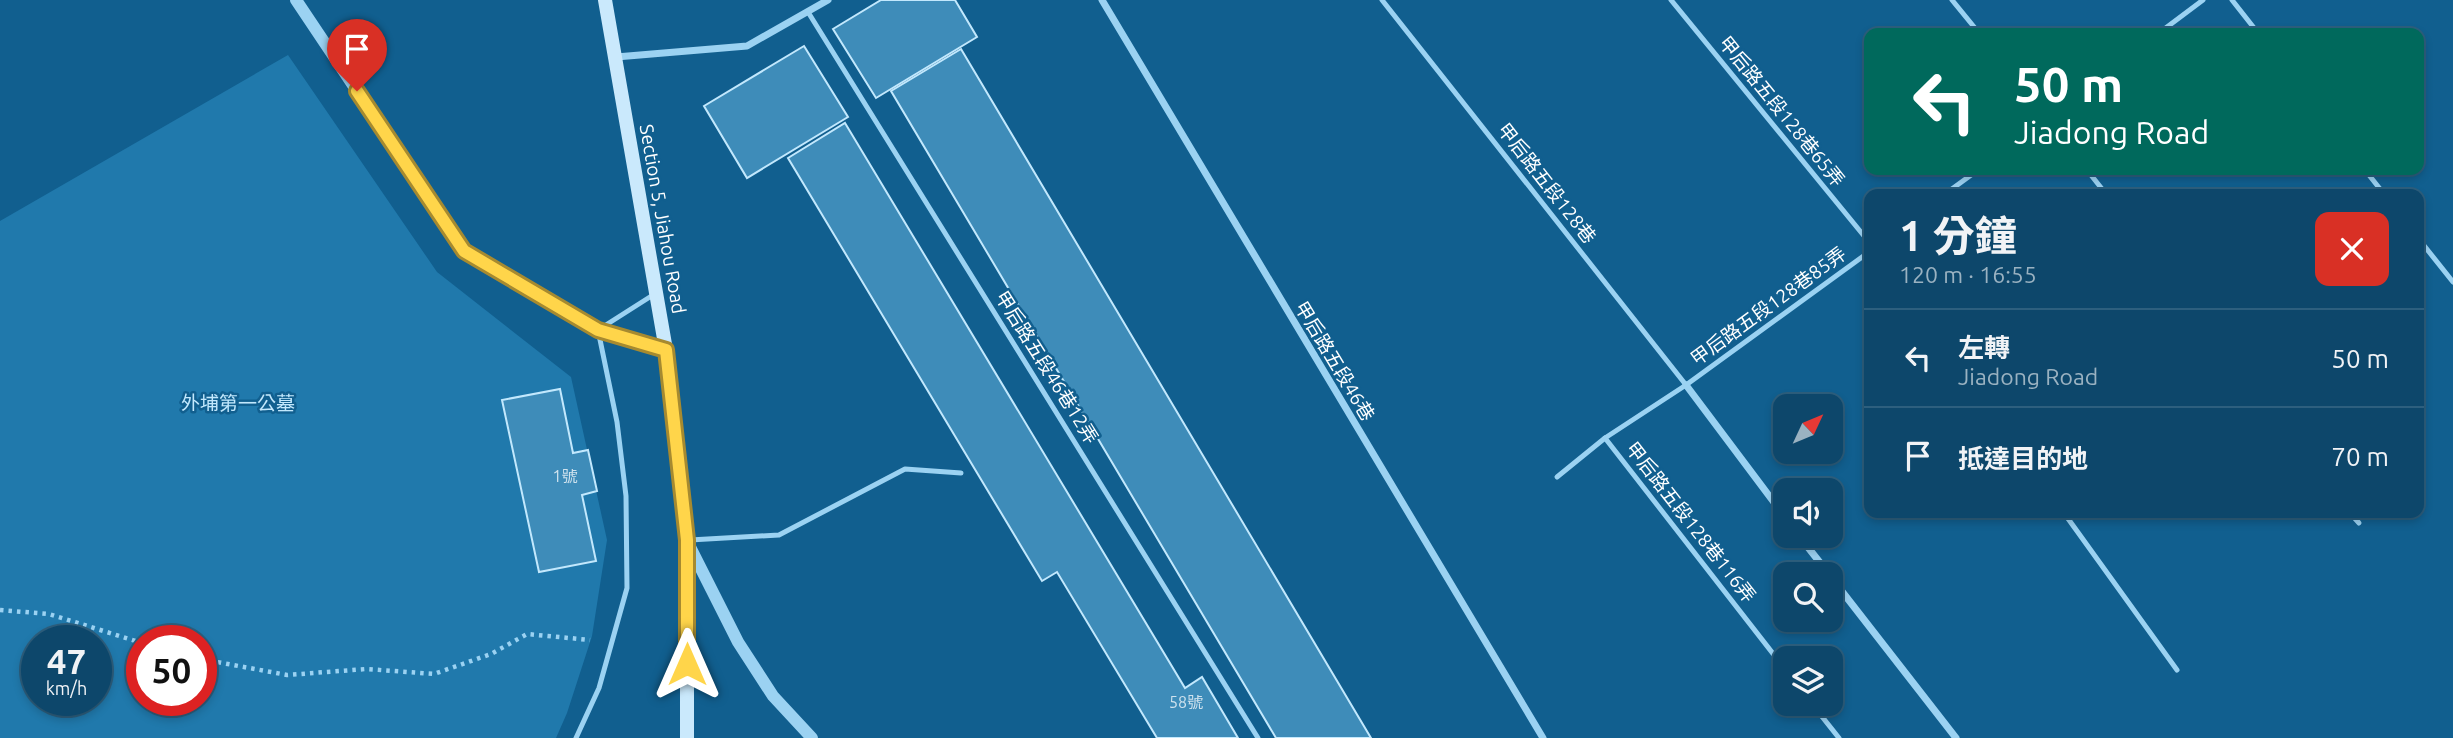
<!DOCTYPE html>
<html lang="zh-TW">
<head>
<meta charset="utf-8">
<style>
  body { margin:0; font-family:Ubuntu,"Noto Sans TC",sans-serif; background:#1b5173; color:#f1f3f6; height:100vh; display:flex; flex-direction:column; font-size:26px; white-space:nowrap }
  * { box-sizing:border-box; margin:0 }
  p { font-size:23px; color:#9ab2c1 }
  .icon { flex:none; width:38px; height:38px; fill:none; stroke:currentColor; stroke-width:2; stroke-linecap:round; stroke-linejoin:round }
  .map { position:relative; flex:1; overflow:hidden }
  .drawer { position:absolute; left:1864px; top:189px; width:560px; height:329px; display:flex; flex-direction:column; background:#0d476b; border-radius:14px; box-shadow:0 4px 10px #0003,0 0 0 2px #2d5f7e }
  .drawer>* { flex:none }
  .top-card { position:absolute; left:1864px; top:28px; width:560px; height:147px; border-radius:14px; box-shadow:0 4px 10px #0003,0 0 0 2px #2d5f7e; background:#00695c; color:#fff; overflow:hidden }
  .needle { width:46px; rotate:46deg }
  .fabs { position:absolute; left:1773px; top:394px; display:grid; gap:14px }
  .fabs a { display:grid; place-items:center; width:70px; height:70px; border-radius:14px; background:#0d476b; box-shadow:0 4px 10px #0003,0 0 0 2px #2d5f7e; font-size:35px }
  .speed { position:absolute; left:21px; top:625px; display:flex; gap:14px; font-size:35px; font-weight:700; text-align:center }
  .speed>* { display:grid; place-content:center; width:91px; height:91px; border-radius:50%; background:#0d476b; box-shadow:0 4px 10px #0003,0 0 0 2px #2d5f7e; line-height:1 }
  .speed small { font-size:18px; font-weight:400 }
  .speed .limit { border:10px solid #d22; background:#fff; color:#111 }
  .pin { position:absolute; display:grid; place-items:center; width:60px; height:60px; color:#fff; margin:-72px -30px; border-radius:50% 50% 50% 0; rotate:-45deg; box-shadow:0 0 7px #0007 }
  .pin .icon { rotate:45deg }
  .me { position:absolute; width:77px; margin:-38px; rotate:0deg; stroke-linejoin:round; filter:drop-shadow(0 0 5px #0008) }
  .turn { display:flex; align-items:center; gap:24px; height:147px; padding:0 35px; font-size:32px }
  .turn .icon { width:91px; height:91px; stroke-width:2.5 }
  .turn b { display:block; font-size:49px; line-height:60px }
  .round { display:grid; place-items:center; flex:none; width:74px; height:74px; border-radius:14px; background:#1b5173 }
  .overview { display:flex; align-items:center; justify-content:space-between; height:119px; padding:0 35px }
  h1 { font-size:42px; font-weight:700; line-height:52px }
  ul { padding:0; list-style:none }
  li { display:flex; align-items:center; gap:21px; height:98px; padding:0 35px; border-top:2px solid #2d5f7e }
  li div { flex:1 }
  li b { display:block; font-size:26px }
  li em { font-style:normal }
  .map>svg:first-child { display:block }
</style>
</head>
<body>
<div class="map">
<svg width="2453" height="738" viewBox="0 0 2453 738">
  <rect width="100%" height="100%" fill="#115f8f"/>
  <!-- green -->
  <path fill="#2079ac" fill-rule="evenodd" d="M288 55 437 272 571 377 607 540 592 636 567 713 556 738H0V221ZM37 640H96V700H37ZM142 640H201V700H142Z"/>
  <!-- building -->
  <g fill="#3e8cb9" stroke="#c2e8fd" stroke-width="2">
    <polygon points="881,0 955,0 977,37 876,98 833,29"/>
    <polygon points="804,46 848,117 747,178 704,106"/>
    <polygon points="961,49 1371,738 1276,738 891,91"/>
    <polygon points="845,123 1185,688 1202,677 1238,738 1157,738 1057,572 1042,581 788,158"/>
    <polygon points="560,389 573,453 588,450 597,491 582,495 596,561 539,572 502,400"/>
  </g>
  <g fill="none" stroke-linecap="round" stroke-linejoin="round">
    <!-- path -->
    <g stroke="#9bd2f2" stroke-width="4.5" stroke-dasharray="3.5 5" stroke-linecap="butt">
      <polyline points="0,610 49,614 142,643"/>
      <polyline points="201,659 287,675 366,669 434,674 491,654 527,634 590,640"/>
    </g>
    <!-- service -->
    <g stroke="#9bd2f2" stroke-width="5">
      <polyline points="1382,0 1686,385"/>
      <polyline points="1671,0 1869,242"/>
      <polyline points="1952,0 1979,33"/>
      <polyline points="2232,0 2258,33"/>
      <polyline points="808,12 1258,738"/>
      <polyline points="2159,33 2203,0"/>
      <polyline points="2087,170 2106,194"/>
      <polyline points="2365,170 2384,194"/>
      <polyline points="1945,194 1978,170"/>
      <polyline points="2418,238 2453,282"/>
      <polyline points="1557,477 1605,438"/>
      <polyline points="2064,513 2177,670"/>
      <polyline points="2350,513 2359,523"/>
      <polyline points="690,540 779,535 905,469 961,473"/>
      <polyline points="1785,669 1605,438 1686,385 1869,252"/>
      <polyline points="1812,704 1839,738"/>
      <polyline points="576,738 599,688 627,588 626,496 617,422 598,330 653,295"/>
    </g>
    <!-- minor -->
    <g stroke="#9bd2f2" stroke-width="7">
      <polyline points="1102,0 1543,738"/>
      <polyline points="616,57 747,46 828,0"/>
      <polyline points="1686,385 1785,517"/>
      <polyline points="1799,536 1829,574"/>
      <polyline points="1830,576 1956,738"/>
    </g>
    <!-- tertiary -->
    <g stroke="#9bd2f2" stroke-width="12">
      <polyline points="296,0 464,251 598,330 666,350"/>
      <polyline points="687,541 738,642 773,696 812,738"/>
    </g>
    <!-- secondary -->
    <polyline stroke="#cae9fc" stroke-width="14" points="605,0 666,350 687,540 687,738"/>
  </g>
  <g fill="none" stroke-linecap="round" stroke-linejoin="round">
    <defs>
      <polyline id="route" points="357,91 464,251 598,330 666,350 687,540 687,664"/>
    </defs>
    <!-- route casing -->
    <use href="#route" stroke="#a68a30" stroke-width="18"/>
    <!-- route -->
    <use href="#route" stroke="#ffd54a" stroke-width="12"/>
  </g>
  <g text-anchor="middle" dominant-baseline="central" stroke-width="5" stroke-linejoin="round" paint-order="stroke">
    <!-- number labels -->
    <g font-size="16" fill="#cfe2ee">
      <text x="565" y="476">1號</text>
      <text x="1186" y="702">58號</text>
    </g>
    <!-- street labels -->
    <g font-size="19" fill="#fff" stroke="#115f8f">
      <text transform="translate(1782 111) rotate(51)">甲后路五段128巷65弄</text>
      <text transform="translate(1547 183) rotate(52)">甲后路五段128巷</text>
      <text transform="translate(663 219) rotate(80)">Section 5, Jiahou Road</text>
      <text transform="translate(1768 306) rotate(-36)">甲后路五段128巷85弄</text>
      <text transform="translate(1335 361) rotate(59)">甲后路五段46巷</text>
      <text transform="translate(1047 367) rotate(58)">甲后路五段46巷12弄</text>
      <text transform="translate(1691 522) rotate(52)">甲后路五段128巷116弄</text>
    </g>
    <!-- park labels -->
    <g font-size="19" fill="#c2e8fd" stroke="#115f8f">
      <text x="238" y="403">外埔第一公墓</text>
    </g>
  </g>
</svg>
<div class="fabs">
<a><svg class="needle" viewBox="-14 -14 28 28"><path d="M0-13l5 13h-10z" fill="#e53935"/><path d="M0 13l5-13h-10z" fill="#9ab2c1"/></svg></a>
<a><svg class="icon" aria-label="sound" viewBox="0 0 24 24"><path d="M4 9h4l5-4v14l-5-4H4zM17 9q2 3 0 6"/></svg></a>
<a><svg class="icon" aria-label="search" viewBox="0 0 24 24"><circle cx="10" cy="10" r="6"/><path d="M15 15l6 6"/></svg></a>
<a><svg class="icon" aria-label="layers" viewBox="0 0 24 24"><path d="M12 4l9 5-9 5-9-5zM3 14l9 5 9-5"/></svg></a>
</div>
<div class="speed"><div>47<small>km/h</small></div><div class="limit">50</div></div>
<div class="pin" style="left:357px;top:91px;background:#d93025"><svg class="icon" aria-label="arrive" viewBox="0 0 24 24"><path d="M6 21V4h12l-3 4 3 4H6"/></svg></div>
<svg class="me" style="left:687px;top:664px" viewBox="-20 -20 40 40"><path d="M0-17L14 15 0 8-14 15z" fill="#ffd54a" stroke="#fff" stroke-width="4"/></svg>
<div class="top-card">
<div class="turn"><svg class="icon" aria-label="left" viewBox="0 0 24 24"><path d="M17 20v-9H6M10 6l-5 5 5 5"/></svg><div><b>50 m</b>Jiadong Road</div></div>
</div>
<section class="drawer">
<div class="overview"><div><h1>1 分鐘</h1><p>120 m · 16:55</p></div><a class="round" style="background:#d93025;color:#fff"><svg class="icon" aria-label="close" viewBox="0 0 24 24"><path d="M6 6l12 12M18 6L6 18"/></svg></a></div>
<ul>
<li><svg class="icon" aria-label="left" viewBox="0 0 24 24"><path d="M17 20v-9H6M10 6l-5 5 5 5"/></svg><div><b>左轉</b><p>Jiadong Road</p></div><em>50 m</em></li>
<li><svg class="icon" aria-label="arrive" viewBox="0 0 24 24"><path d="M6 21V4h12l-3 4 3 4H6"/></svg><div><b>抵達目的地</b></div><em>70 m</em></li>
</ul>
</section>
</div>
</body>
</html>
